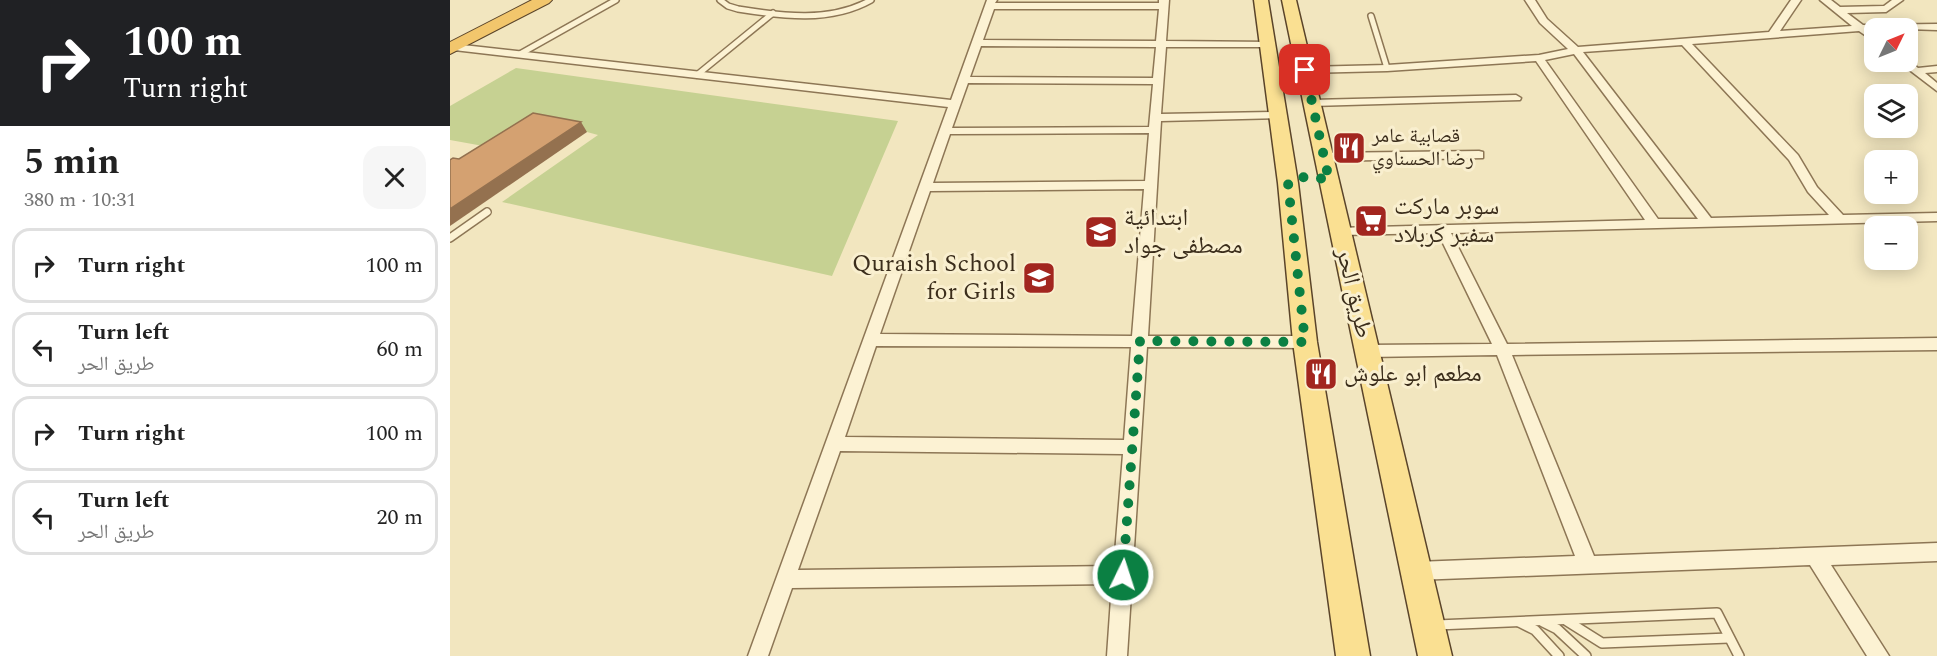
<!DOCTYPE html>
<html lang="en">
<head>
<meta charset="utf-8">
<style>
  body { margin:0; font-family:Spectral,"Noto Naskh Arabic",serif; background:#f6f6f6; color:#222; height:100vh; display:flex; flex-direction:column; font-size:22px; white-space:nowrap }
  * { box-sizing:border-box; margin:0 }
  p { font-size:20px; color:#767676 }
  .icon { flex:none; width:33px; height:33px; fill:none; stroke:currentColor; stroke-width:2; stroke-linecap:round; stroke-linejoin:round }
  .map { position:relative; flex:1; overflow:hidden }
  .panel { display:flex; flex-direction:column; background:#fff; width:450px }
  .panel>* { flex:none }
  .guide { background:#202124; color:#fff; overflow:hidden }
  .needle { width:39px; rotate:47deg }
  .fabs { position:absolute; left:1414px; top:18px; display:grid; gap:12px }
  .fabs a { display:grid; place-items:center; width:54px; height:54px; border-radius:12px; background:#fff; box-shadow:0 3px 15px #0003; font-size:30px }
  .pin { position:absolute; display:grid; place-items:center; width:51px; height:51px; color:#fff; margin:-26px; border-radius:12px; box-shadow:0 3px 9px #0006 }
  .me { position:absolute; width:66px; margin:-33px; rotate:4deg; stroke-linejoin:round; filter:drop-shadow(0 0 4px #0008) }
  .turn { display:flex; align-items:center; gap:21px; height:126px; padding:0 24px; font-size:27px }
  .turn .icon { width:78px; height:78px; stroke-width:2.5 }
  .turn b { display:block; font-size:42px; line-height:51px }
  .round { display:grid; place-items:center; flex:none; width:63px; height:63px; border-radius:18px; background:#f6f6f6 }
  .headline { display:flex; align-items:center; justify-content:space-between; height:102px; padding:0 24px }
  h1 { font-size:36px; font-weight:700; line-height:45px }
  ul { padding:0; list-style:none }
  li { display:flex; align-items:center; gap:18px; height:75px; margin:0 12px 9px; padding:0 12px; border:3px solid #e0e0e0; border-radius:18px }
  li div { flex:1 }
  li b { display:block; font-size:22px }
  li em { font-style:normal }
  main { display:flex; flex:1; min-height:0 }
  .map>svg:first-child { display:block }
</style>
</head>
<body>
<main>
<section class="panel">
<div class="guide">
<div class="turn"><svg class="icon" aria-label="right" viewBox="0 0 24 24"><path d="M7 20v-9h11M14 6l5 5-5 5"/></svg><div><b>100 m</b>Turn right</div></div>
</div>
<div class="headline"><div><h1>5 min</h1><p>380 m · 10:31</p></div><a class="round"><svg class="icon" aria-label="close" viewBox="0 0 24 24"><path d="M6 6l12 12M18 6L6 18"/></svg></a></div>
<ul>
<li><svg class="icon" aria-label="right" viewBox="0 0 24 24"><path d="M7 20v-9h11M14 6l5 5-5 5"/></svg><div><b>Turn right</b></div><em>100 m</em></li>
<li><svg class="icon" aria-label="left" viewBox="0 0 24 24"><path d="M17 20v-9H6M10 6l-5 5 5 5"/></svg><div><b>Turn left</b><p>طريق الحر</p></div><em>60 m</em></li>
<li><svg class="icon" aria-label="right" viewBox="0 0 24 24"><path d="M7 20v-9h11M14 6l5 5-5 5"/></svg><div><b>Turn right</b></div><em>100 m</em></li>
<li><svg class="icon" aria-label="left" viewBox="0 0 24 24"><path d="M17 20v-9H6M10 6l-5 5 5 5"/></svg><div><b>Turn left</b><p>طريق الحر</p></div><em>20 m</em></li>
</ul>
</section>
<div class="map">
<svg width="1487" height="656" viewBox="0 0 1487 656">
  <rect width="100%" height="100%" fill="#f2e6bf"/>
  <!-- green -->
  <polygon fill="#c6d192" points="66,68 448,121 382,276 52,202 148,135 137,132 50,149 0,140 0,106"/>
  <g fill="none" stroke-linecap="round" stroke-linejoin="round">
    <defs>
      <g id="service-far2">
        <path d="M270 0 278 6 288 9C332 16 380 23 421 0"/>
        <polyline points="921,16 937,68"/>
        <polyline points="70,54 166,0"/>
        <polyline points="247,75 323,13"/>
      </g>
      <polyline id="service-far1" points="0,238 37,212"/>
      <g id="service">
        <polyline points="1117,621 1152,643 1279,638"/>
        <polyline points="1069,622 1085,630 1109,656"/>
        <polyline points="1093,622 1107,629 1136,656"/>
        <polyline points="987,625 1267,613 1289,656"/>
      </g>
      <g id="minor">
        <path d="M537 0H547L545 3H709V0H719L716 41 821 42 822 44 817 47H716L711 114 827 112 833 115 827 118 711 121 698 336H855L860 338 863 342 860 346 855 348 697 347 677 656H657L662 584 342 588 318 656H298L498 107 4 50 0 49V46L4 44 501 100ZM544 9H709L706 41 533 40ZM531 46 706 47 703 78 520 77ZM518 83 703 84 699 127 502 128ZM699 133 695 181 483 183 500 134ZM694 189 682 336 430 334 480 191ZM426 346 681 347 674 440 395 437ZM390 451 673 454 664 566 348 570Z"/>
        <path d="M1075 0H1085L1097 19 1128 47 1319 32 1341 0H1351L1330 31 1402 26 1370 0H1381L1390 7 1434 6 1442 0H1453L1436 12 1397 13 1413 25 1487 24V30L1425 28V31H1421L1425 34V42L1409 31 1242 44 1348 155 1367 187 1393 215 1487 213V221L1001 233 1057 344 1487 338V350L1062 355 1144 556 1487 543V561L1381 565 1439 656H1417L1360 565 966 580 959 577 956 571 959 565 966 562 1125 556 1047 355 917 357 912 355 909 351 912 347 917 345 1042 344 988 233 891 235 884 231 886 228 1195 220 1086 61 937 71 855 73 850 70 855 67 937 65 1089 55 1118 49 1090 23ZM1232 45 1339 160 1358 192 1379 215 1261 218 1133 52ZM1124 54 1248 219H1208L1095 60Z"/>
        <polygon points="1458,60 1468,68 1487,66 1487,72 1475,73 1487,83 1487,91 1449,62"/>
        <polygon points="1066,95 1071,98 1070,100 862,106 857,103 862,100"/>
        <polygon points="1029,151 1033,152 1033,158 874,161 868,157 874,153"/>
      </g>
      <g id="primary">
        <polygon points="804,0 818,0 848,183 867,342 920,656 886,656 843,342 828,183"/>
        <polygon points="832,0 846,0 1002,656 968,656"/>
      </g>
      <polygon id="trunk" points="82,0 102,0 99,3 0,54 0,42"/>
    </defs>
    <!-- service-far2 casing -->
    <use href="#service-far2" stroke="#8d7655" stroke-width="8"/>
    <!-- service-far1 casing -->
    <use href="#service-far1" stroke="#8d7655" stroke-width="10"/>
    <!-- service casing -->
    <use href="#service" stroke="#8d7655" stroke-width="12"/>
    <!-- minor casing -->
    <use href="#minor" stroke="#8d7655" stroke-width="3"/>
    <!-- primary casing -->
    <use href="#primary" stroke="#5a442a" stroke-width="3"/>
    <!-- trunk casing -->
    <use href="#trunk" stroke="#5a442a" stroke-width="2"/>
    <!-- service-far2 -->
    <use href="#service-far2" stroke="#fcf2d3" stroke-width="5"/>
    <!-- service-far1 -->
    <use href="#service-far1" stroke="#fcf2d3" stroke-width="7"/>
    <!-- service -->
    <use href="#service" stroke="#fcf2d3" stroke-width="9"/>
    <!-- minor -->
    <use href="#minor" fill="#fcf2d3" fill-rule="evenodd"/>
    <!-- primary -->
    <use href="#primary" fill="#fae092" fill-rule="evenodd"/>
    <!-- trunk -->
    <use href="#trunk" fill="#f2c66c" fill-rule="evenodd"/>
  </g>
  <!-- shaded-wall -->
  <polygon fill="#94714f" points="131,122 137,132 0,226 0,209"/>
  <!-- building -->
  <polygon fill="#d4a171" stroke="#94714f" stroke-width="1.5" points="83,113 131,122 0,209 0,160 3,158 9,159"/>
  <g fill="none" stroke-linecap="round" stroke-linejoin="round">
    <!-- route -->
    <polyline stroke="#0b8043" stroke-width="10" stroke-dasharray="0 18" points="673,575 690,341 855,342 838,183 857,176 879,180 855,70"/>
  </g>
  <!-- icons -->
  <defs>
    <symbol id="restaurant-square" viewBox="-11 -11 22 22"><rect x="-9" y="-9" width="18" height="18" rx="4" fill="#a2261f" stroke="#f9efcf"/><path d="M-5-6h1v4h1v-4h1v4h1v-4h1v5L-1.5 .5V6h-2V.5L-5-1ZM5-6V6H3V1.5H1.5Q1.5-4 5-6Z" fill="#fff"/></symbol>
    <symbol id="supermarket-square" viewBox="-11 -11 22 22"><rect x="-9" y="-9" width="18" height="18" rx="4" fill="#a2261f" stroke="#f9efcf"/><path d="M-6-5.5h2.5l.6 2H6L4.5 2H-2.5L-4.4-4H-6ZM-1.5 3.2a1.3 1.3 0 1 0 .1 0ZM3 3.2a1.3 1.3 0 1 0 .1 0Z" fill="#fff"/></symbol>
    <symbol id="school-square" viewBox="-11 -11 22 22"><rect x="-9" y="-9" width="18" height="18" rx="4" fill="#a2261f" stroke="#f9efcf"/><path d="M0-5L7-2L0 1L-7-2ZM-4 1L0 2.5L4 1V4Q0 6-4 4Z" fill="#fff"/></symbol>
  </defs>
  <g fill-rule="evenodd">
    <use href="#restaurant-square" x="880" y="129" width="38" height="38"/>
    <use href="#supermarket-square" x="902" y="202" width="38" height="38"/>
    <use href="#school-square" x="632" y="213" width="38" height="38"/>
    <use href="#school-square" x="570" y="259" width="38" height="38"/>
    <use href="#restaurant-square" x="852" y="355" width="38" height="38"/>
  </g>
  <g text-anchor="middle" dominant-baseline="central" stroke-width="6" stroke-linejoin="round" paint-order="stroke">
    <!-- far-poi labels -->
    <g font-size="20" fill="#3b2d1b" stroke="#f9efcf" text-anchor="start">
      <text x="922" y="136">قصابية عامر<tspan x="922" dy="23">رضا الحسناوي</tspan></text>
    </g>
    <!-- poi labels -->
    <g font-size="24" fill="#3b2d1b" stroke="#f9efcf" text-anchor="start">
      <text x="944" y="207">سوبر ماركت<tspan x="944" dy="28">سفير كربلاد</tspan></text>
      <text x="674" y="218">ابتدائية<tspan x="674" dy="28">مصطفى جواد</tspan></text>
      <text x="566" y="264" text-anchor="end">Quraish School<tspan x="566" dy="28">for Girls</tspan></text>
      <text x="894" y="374">مطعم ابو علوش</text>
    </g>
    <!-- street labels -->
    <g font-size="24" fill="#3b2d1b" stroke="#f9efcf">
      <text transform="translate(904 293) rotate(77)">طريق الحر</text>
    </g>
  </g>
</svg>
<div class="fabs">
<a><svg class="needle" viewBox="-14 -14 28 28"><path d="M0-13l5 13h-10z" fill="#e53935"/><path d="M0 13l5-13h-10z" fill="#767676"/></svg></a>
<a><svg class="icon" aria-label="layers" viewBox="0 0 24 24"><path d="M12 4l9 5-9 5-9-5zM3 14l9 5 9-5"/></svg></a>
<a>+</a>
<a>−</a>
</div>
<div class="pin" style="left:855px;top:70px;background:#d93025"><svg class="icon" aria-label="arrive" viewBox="0 0 24 24"><path d="M6 21V4h12l-3 4 3 4H6"/></svg></div>
<svg class="me" style="left:673px;top:575px" viewBox="-20 -20 40 40"><circle r="17" fill="#0b8043" stroke="#fff" stroke-width="3"/><path d="M0-11L8 9 0 5-8 9z" fill="#fff"/></svg>
</div>
</main>
</body>
</html>
